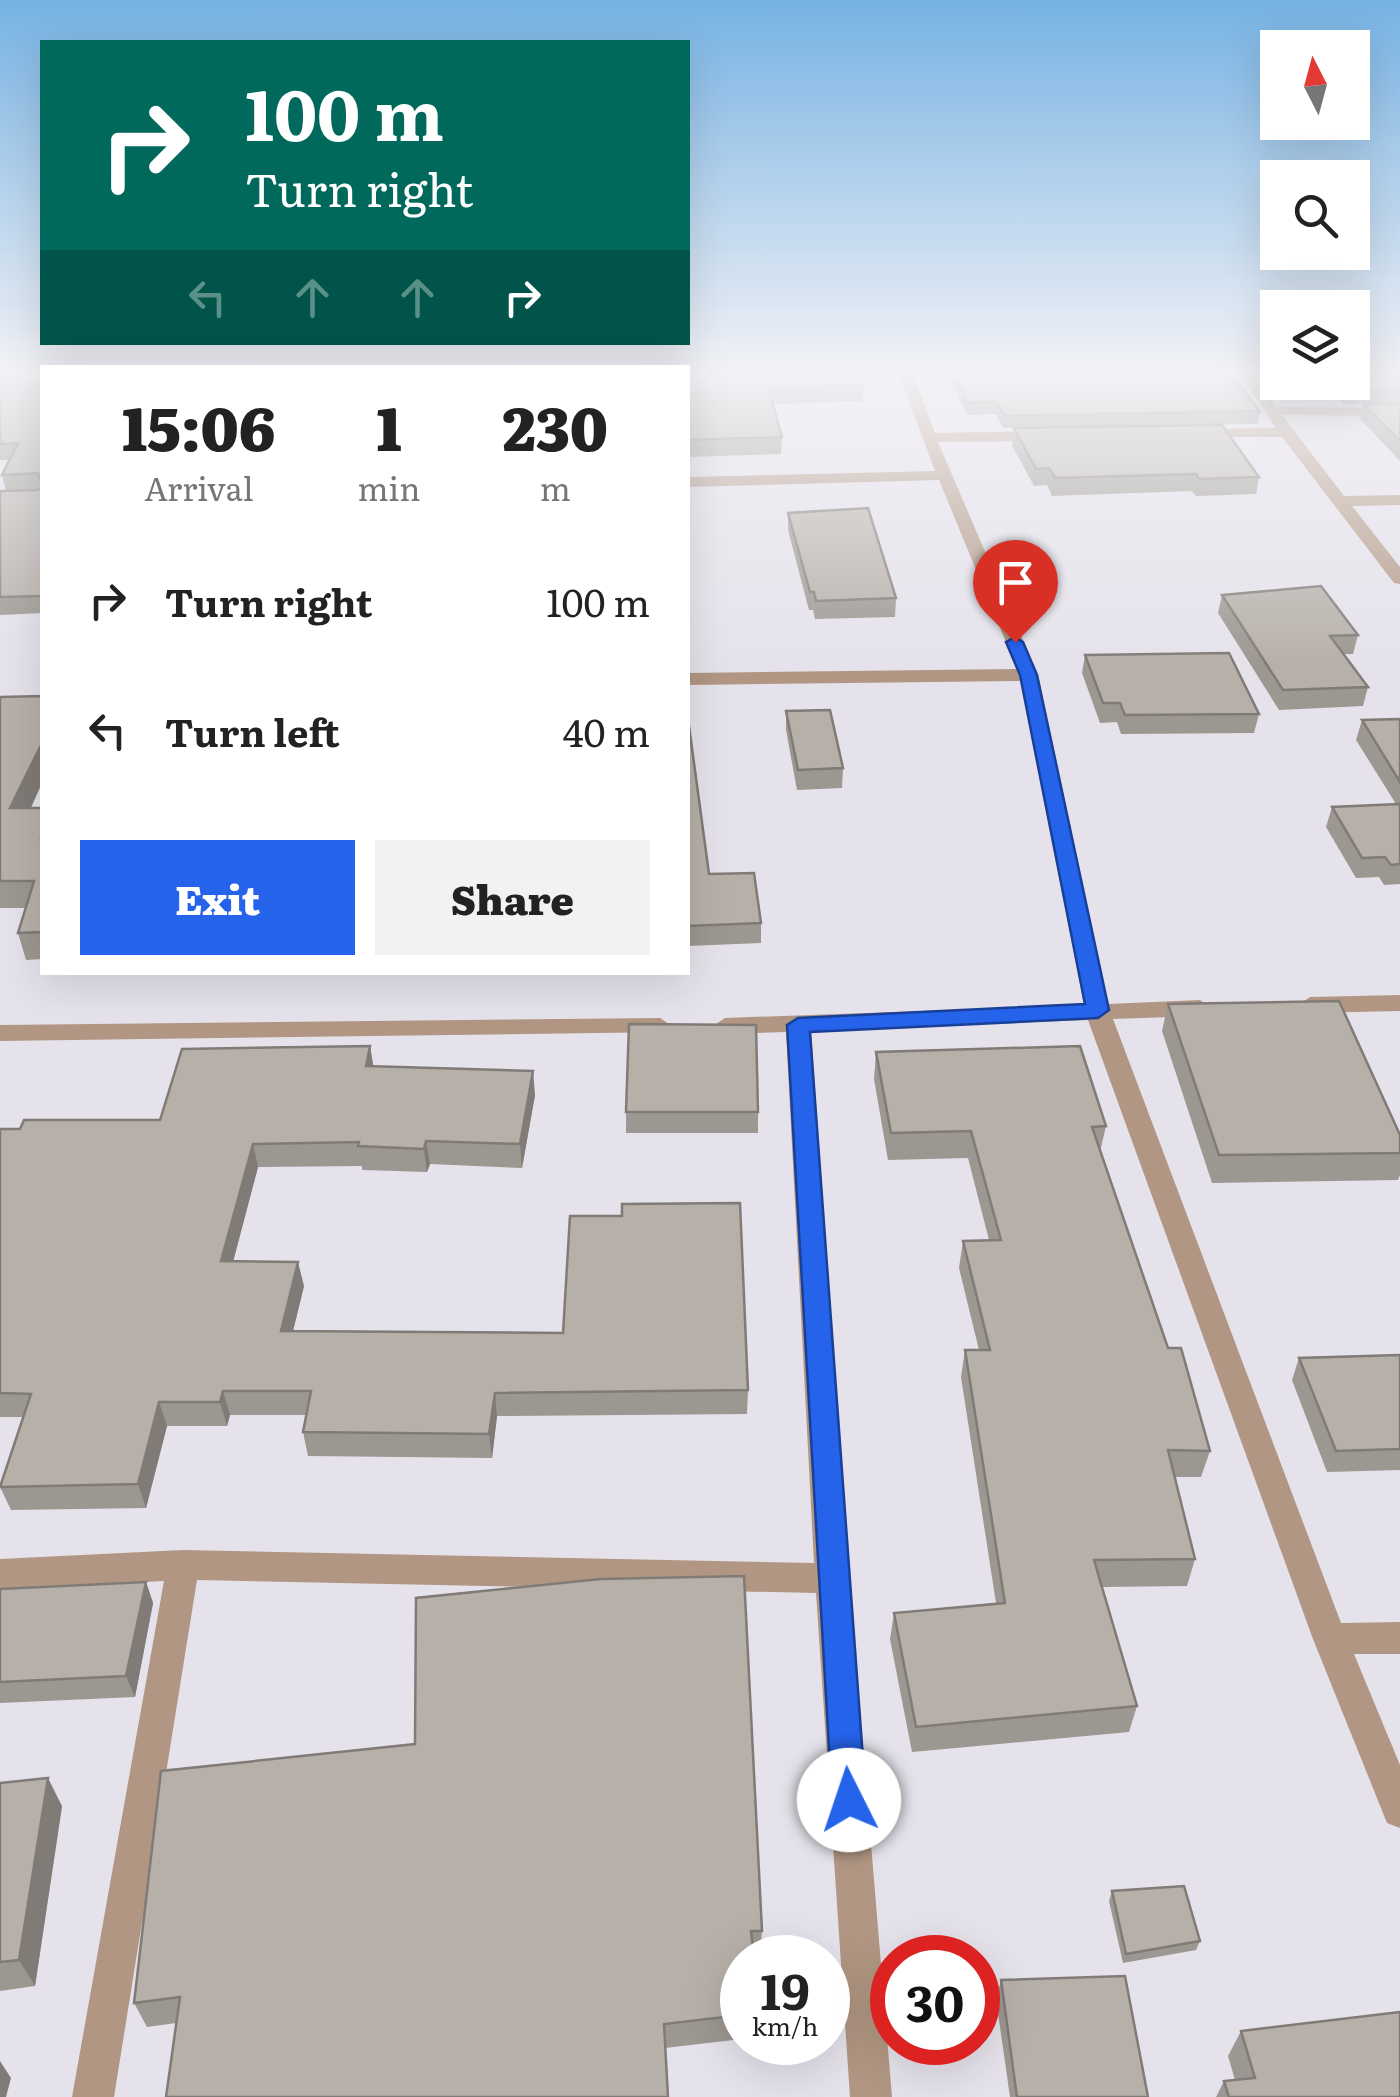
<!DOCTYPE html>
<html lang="en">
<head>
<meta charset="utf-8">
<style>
  body { margin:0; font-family:Literata,serif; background:#f2f2f2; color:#222; height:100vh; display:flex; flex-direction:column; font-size:38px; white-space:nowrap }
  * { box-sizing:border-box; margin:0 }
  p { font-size:32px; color:#767676 }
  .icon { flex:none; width:55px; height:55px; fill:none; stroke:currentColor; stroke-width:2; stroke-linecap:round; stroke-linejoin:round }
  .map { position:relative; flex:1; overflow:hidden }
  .details { position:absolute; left:40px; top:365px; width:650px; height:610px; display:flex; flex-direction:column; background:#fff; border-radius:0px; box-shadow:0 10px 40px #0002 }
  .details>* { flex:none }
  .banner { position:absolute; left:40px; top:40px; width:650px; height:305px; border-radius:0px; box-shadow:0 10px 40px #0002; background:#00695c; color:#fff; overflow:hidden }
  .needle { width:65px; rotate:354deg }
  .buttons { position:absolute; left:1260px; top:30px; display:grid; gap:20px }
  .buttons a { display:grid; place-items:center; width:110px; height:110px; border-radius:0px; background:#fff; box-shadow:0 10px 40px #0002; font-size:50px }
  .speed { position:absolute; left:720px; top:1935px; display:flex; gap:20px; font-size:50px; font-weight:700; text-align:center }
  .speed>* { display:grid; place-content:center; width:130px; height:130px; border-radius:50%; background:#fff; box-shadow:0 10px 40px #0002; line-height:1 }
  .speed small { font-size:25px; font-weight:400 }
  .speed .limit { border:15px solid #d22; background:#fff; color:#111 }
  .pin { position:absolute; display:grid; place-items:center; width:85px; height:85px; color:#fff; margin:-102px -42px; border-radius:50% 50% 50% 0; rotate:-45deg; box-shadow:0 0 10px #0007 }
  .pin .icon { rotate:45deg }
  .me { position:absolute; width:110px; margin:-55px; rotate:356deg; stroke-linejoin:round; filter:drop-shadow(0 0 8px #0008) }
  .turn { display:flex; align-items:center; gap:35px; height:210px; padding:0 40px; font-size:45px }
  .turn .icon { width:130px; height:130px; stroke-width:2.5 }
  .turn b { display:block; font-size:70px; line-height:85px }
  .lanes { display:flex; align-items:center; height:95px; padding:0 40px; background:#0003; justify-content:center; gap:50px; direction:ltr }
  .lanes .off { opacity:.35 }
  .eta { display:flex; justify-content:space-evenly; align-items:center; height:170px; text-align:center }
  .eta b { font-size:60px; font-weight:800; line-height:70px }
  .primary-button { display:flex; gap:20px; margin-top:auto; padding:20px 40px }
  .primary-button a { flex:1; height:115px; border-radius:0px; background:#2563eb; color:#fff; font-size:40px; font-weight:800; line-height:115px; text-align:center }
  .primary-button a+a { background:#f2f2f2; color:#222 }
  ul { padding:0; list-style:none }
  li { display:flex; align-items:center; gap:30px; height:130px; padding:0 40px }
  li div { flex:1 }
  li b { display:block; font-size:38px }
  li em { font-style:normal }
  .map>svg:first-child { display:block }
</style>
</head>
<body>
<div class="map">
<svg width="1400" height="2097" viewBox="0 0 1400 2097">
  <rect width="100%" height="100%" fill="#e5e2eb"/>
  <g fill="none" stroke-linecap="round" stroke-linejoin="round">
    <!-- street -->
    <g fill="#b19783" fill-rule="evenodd">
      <polygon points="898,371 912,371 935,433 1044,431 1052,436 1044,441 938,442 1038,675 1108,1004 1200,1000 1212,1008 1200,1016 1113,1019 1341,1623 1400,1622 1400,1654 1354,1654 1400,1765 1400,1828 1387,1823 1313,1639 1088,1020 811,1031 849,1578 892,2097 850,2097 816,1593 197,1580 114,2097 72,2097 164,1581 0,1589 0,1559 183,1550 814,1563 786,1032 725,1034 713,1026 725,1018 1084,1005 1021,681 688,685 688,673 1017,669 939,480 688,487 688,477 935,471"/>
      <polygon points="1238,371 1252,371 1276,407 1400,408 1400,416 1282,415 1344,496 1400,495 1400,505 1352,506 1400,567 1400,584 1394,583 1282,437 1189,437 1189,431 1194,429 1276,428"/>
      <polygon points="1400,995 1400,1011 1310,1013 1298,1005 1310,997"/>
      <polygon points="660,1018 672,1026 669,1032 0,1041 0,1025"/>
    </g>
  </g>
  <!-- wall -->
  <g fill="#9d9791">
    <polygon points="0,371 42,371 42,613 0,615 0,491 6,491 2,475 10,460 0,460"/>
    <polygon points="688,371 863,386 862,401 772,404 782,437 781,454 689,457 688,447"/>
    <polygon points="945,371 1229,371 1260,411 1258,424 1003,428 996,414 967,415"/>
    <polygon points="1400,371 1400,461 1360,419 1363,404 1344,404 1324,382 1352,382"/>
    <polygon points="1014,428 1259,477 1256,494 1196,496 1192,491 1052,496 1047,485 1034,486 1012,445"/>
    <polygon points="788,513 896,598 895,617 815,619 813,610 809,610 788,530"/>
    <polygon points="1222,595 1358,635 1353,654 1344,654 1368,687 1363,706 1279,710 1218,613"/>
    <polygon points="1085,655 1259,714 1254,733 1121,734 1117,722 1100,723 1082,673"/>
    <polygon points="42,696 42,783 31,808 42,808 42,959 26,960 18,933 26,908 0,908 0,697"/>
    <polygon points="786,711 843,768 842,788 797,790 786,730"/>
    <polygon points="1400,719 1400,884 1384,885 1379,877 1356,878 1326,827 1332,807 1396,804 1356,740 1362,720"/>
    <polygon points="688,726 709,874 761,923 761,943 688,946"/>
    <polygon points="1168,1004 1400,1135 1400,1175 1398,1180 1212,1183 1162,1031"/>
    <polygon points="370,1046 373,1066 535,1095 522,1168 430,1164 427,1172 362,1170 362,1166 258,1167 233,1261 304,1286 293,1331 748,1390 747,1414 497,1416 492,1458 308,1456 303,1432 306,1415 230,1415 227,1426 167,1426 146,1508 11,1510 0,1487 23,1417 0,1417 0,1129 160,1120"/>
    <polygon points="876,1052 1106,1126 1100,1152 1168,1348 1210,1451 1201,1477 1175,1477 1195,1559 1187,1586 1101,1587 1137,1706 1129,1732 912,1752 890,1639 894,1613 996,1603 961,1377 965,1350 979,1350 959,1268 963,1241 989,1240 968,1158 888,1160 874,1079"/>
    <rect x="626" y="1112" width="132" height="21"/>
    <polygon points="1400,1355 1400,1470 1327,1472 1292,1380 1299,1358"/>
    <polygon points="146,1582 153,1603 135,1697 0,1703 0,1589"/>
    <polygon points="161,1771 762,1931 760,1956 742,1958 742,2039 665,2048 176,2023 147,2027 134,2003"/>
    <polygon points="0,1783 62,1806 35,1986 0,1991"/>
    <polygon points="1112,1891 1200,1941 1196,1950 1123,1963 1109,1901"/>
    <polygon points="1001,1980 1148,2097 1010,2097 996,1999"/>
    <polygon points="1241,2031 1400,2097 1216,2097 1224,2081 1235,2080 1228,2056"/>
  </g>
  <!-- shaded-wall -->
  <g fill="#807b76">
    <polygon points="42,743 42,783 18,834 10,808"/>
    <polygon points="370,1046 374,1070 366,1066"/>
    <polygon points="533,1071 535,1095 522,1168 520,1144"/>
    <polygon points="426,1141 430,1164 427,1172 424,1149"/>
    <polygon points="253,1144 258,1167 227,1285 221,1261"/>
    <polygon points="298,1262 304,1286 287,1355 281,1331"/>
    <polygon points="223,1391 230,1415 227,1426 220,1402"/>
    <polygon points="495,1393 497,1416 492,1458 489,1434"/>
    <polygon points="159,1402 167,1426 146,1508 138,1484"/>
    <polygon points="146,1582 153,1603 135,1697 126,1676"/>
    <polygon points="48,1778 62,1806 35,1986 19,1960"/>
    <polygon points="0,2061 11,2078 6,2097 0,2097"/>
  </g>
  <!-- building -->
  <g fill="#b7b0a9" stroke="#807b76" stroke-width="2.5">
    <polygon points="0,371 42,371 42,596 0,597 0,491 38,490 42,486 38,473 2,475 18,443 0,444"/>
    <polygon points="688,371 858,371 863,386 768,388 782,437 689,440 688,432"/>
    <polygon points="952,371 1229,371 1260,411 1005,416 997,402 968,403"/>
    <polygon points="1352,371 1400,371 1400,390 1348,388 1342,382 1352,382"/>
    <polygon points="1363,404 1400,404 1400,441"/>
    <polygon points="1222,425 1259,477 1199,479 1196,474 1055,478 1049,468 1036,469 1014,428"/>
    <polygon points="868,508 896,598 816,601 814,592 810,592 788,513"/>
    <polygon points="1321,586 1358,635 1330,636 1368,687 1283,690 1222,595"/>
    <polygon points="1229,653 1259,714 1125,715 1120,703 1103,703 1085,655"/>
    <polygon points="42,696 42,743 10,808 42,808 42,835 41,839 42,839 42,932 18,933 34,881 0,881 0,697"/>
    <polygon points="830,710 843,768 798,770 786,711"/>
    <polygon points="1400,719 1400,782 1362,720"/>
    <polygon points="688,726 689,726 709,874 754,873 761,923 688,926"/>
    <polygon points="1400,804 1400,864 1391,865 1385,857 1362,858 1332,807"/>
    <polygon points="1339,1001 1400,1135 1400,1153 1219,1155 1168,1004"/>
    <polygon points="629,1024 756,1025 758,1112 626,1112"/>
    <polygon points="370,1046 366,1066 533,1071 520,1144 426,1141 424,1149 358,1146 359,1142 253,1144 221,1261 298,1262 281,1331 563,1333 570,1216 622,1216 622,1204 740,1203 748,1390 495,1393 489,1434 303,1432 311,1391 223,1391 220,1402 159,1402 138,1484 0,1487 31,1394 0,1393 0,1129 20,1129 24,1120 160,1120 182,1049"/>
    <polygon points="1080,1046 1106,1126 1092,1127 1168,1348 1181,1348 1210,1451 1168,1450 1195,1559 1094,1560 1137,1706 916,1727 894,1613 1005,1603 965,1350 990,1350 963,1241 1001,1240 971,1131 891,1133 876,1052"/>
    <polygon points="1400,1355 1400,1449 1336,1451 1299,1358"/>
    <polygon points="744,1576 762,1931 751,1931 754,1958 742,1958 742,2015 664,2024 668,2097 166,2097 180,1997 134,2003 161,1771 415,1744 416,1598 601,1579"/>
    <polygon points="146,1582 126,1676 0,1682 0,1589"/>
    <polygon points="48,1778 19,1960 0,1962 0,1783"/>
    <polygon points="1184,1886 1200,1941 1126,1954 1112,1891"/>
    <polygon points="1125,1976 1148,2097 1017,2097 1001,1980"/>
    <polygon points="1400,2012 1400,2097 1229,2097 1224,2081 1255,2078 1241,2031"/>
  </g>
  <!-- sky -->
  <linearGradient id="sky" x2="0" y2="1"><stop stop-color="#76b2e3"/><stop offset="0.56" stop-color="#f3f2f6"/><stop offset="1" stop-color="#f3f2f6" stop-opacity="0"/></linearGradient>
  <rect width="1400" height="665" fill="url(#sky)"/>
  <!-- route -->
  <polygon fill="#2563eb" stroke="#184099" stroke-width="2.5" points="1015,637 1023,642 1037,675 1109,1010 1098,1018 810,1032 866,1800 861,1812 849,1817 837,1812 832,1800 787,1025 798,1018 1085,1004 1020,675 1006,642"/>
</svg>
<div class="buttons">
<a><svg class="needle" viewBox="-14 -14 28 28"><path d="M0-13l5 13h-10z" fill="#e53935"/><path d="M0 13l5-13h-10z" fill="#767676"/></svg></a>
<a><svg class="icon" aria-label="search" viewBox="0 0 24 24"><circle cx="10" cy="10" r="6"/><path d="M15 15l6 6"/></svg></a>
<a><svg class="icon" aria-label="layers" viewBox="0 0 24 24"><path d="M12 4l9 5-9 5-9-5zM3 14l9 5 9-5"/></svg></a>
</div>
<div class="speed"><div>19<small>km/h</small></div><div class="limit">30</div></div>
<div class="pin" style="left:1015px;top:642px;background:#d93025"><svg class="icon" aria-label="arrive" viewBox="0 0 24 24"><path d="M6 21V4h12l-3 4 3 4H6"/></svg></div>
<svg class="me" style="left:849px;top:1800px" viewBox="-20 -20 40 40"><circle r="19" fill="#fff"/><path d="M0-13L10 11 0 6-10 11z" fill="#2563eb"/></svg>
<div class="banner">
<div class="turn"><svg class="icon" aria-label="right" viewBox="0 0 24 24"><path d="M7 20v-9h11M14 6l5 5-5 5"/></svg><div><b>100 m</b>Turn right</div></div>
<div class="lanes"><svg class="icon off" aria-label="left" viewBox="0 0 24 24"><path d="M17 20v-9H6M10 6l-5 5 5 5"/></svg><svg class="icon off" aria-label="ahead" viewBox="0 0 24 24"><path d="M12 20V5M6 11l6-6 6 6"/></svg><svg class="icon off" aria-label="ahead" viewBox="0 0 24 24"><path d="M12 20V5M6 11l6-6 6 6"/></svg><svg class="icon" aria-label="right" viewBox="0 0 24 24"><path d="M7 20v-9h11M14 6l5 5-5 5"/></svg></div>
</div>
<section class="details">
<div class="eta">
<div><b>15:06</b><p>Arrival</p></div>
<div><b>1</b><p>min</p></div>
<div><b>230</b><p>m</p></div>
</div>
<ul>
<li><svg class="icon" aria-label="right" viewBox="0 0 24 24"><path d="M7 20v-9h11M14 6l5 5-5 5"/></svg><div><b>Turn right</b></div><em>100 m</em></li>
<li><svg class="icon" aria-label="left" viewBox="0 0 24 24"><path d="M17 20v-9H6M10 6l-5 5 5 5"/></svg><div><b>Turn left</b></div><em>40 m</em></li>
</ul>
<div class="primary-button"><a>Exit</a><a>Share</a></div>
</section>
</div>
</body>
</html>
